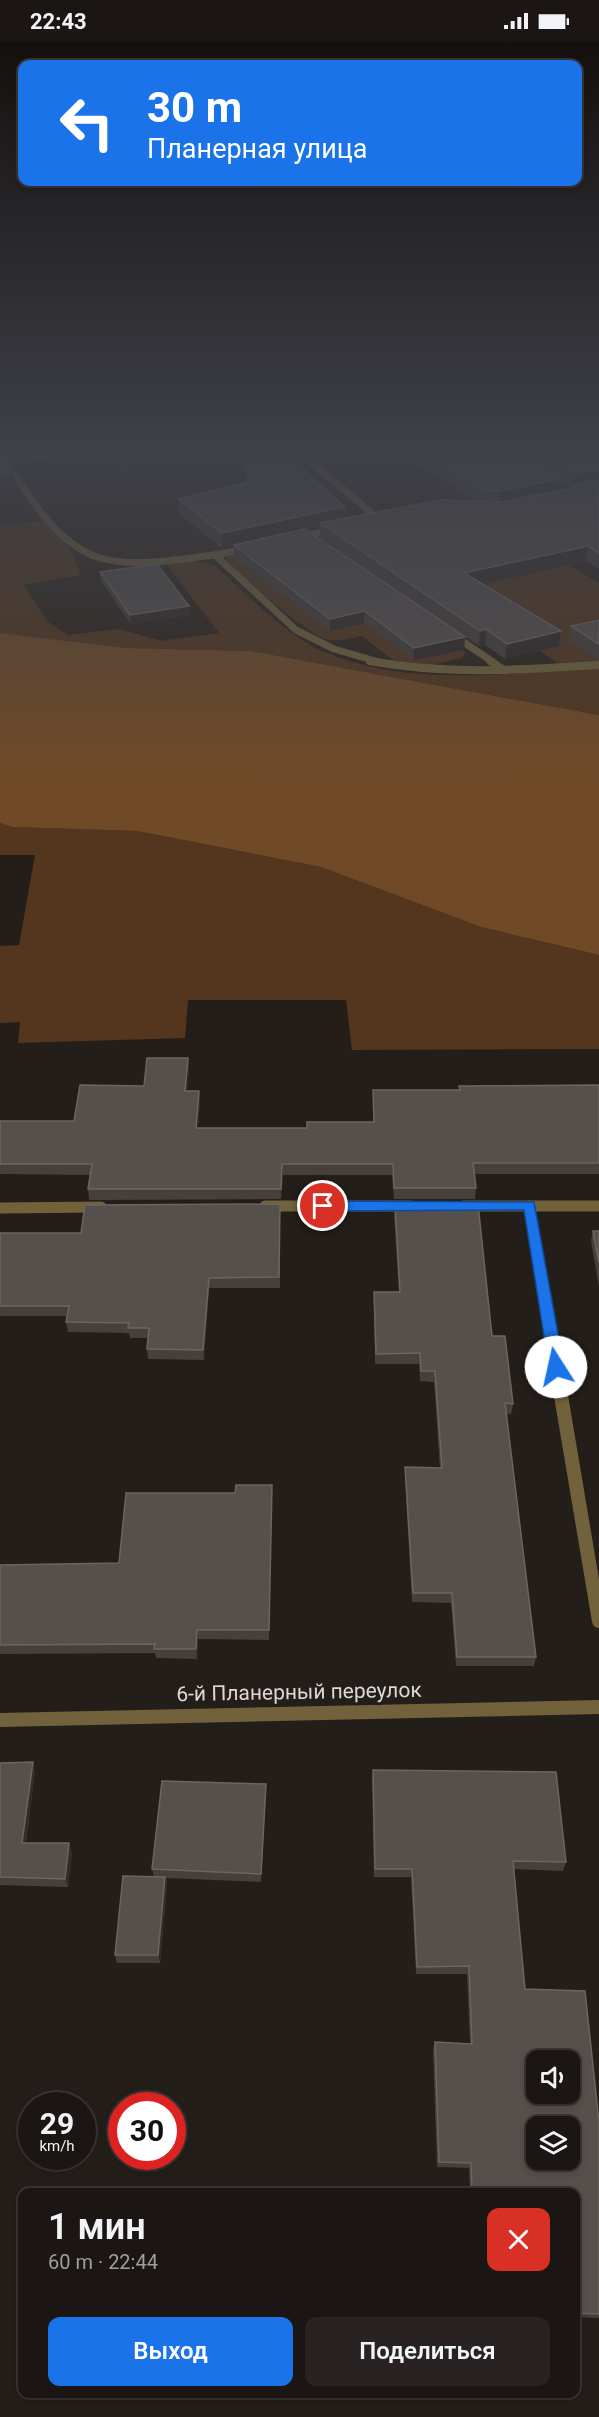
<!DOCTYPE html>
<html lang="ru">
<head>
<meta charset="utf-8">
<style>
  body { margin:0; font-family:Roboto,sans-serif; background:#282322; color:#f1f3f6; height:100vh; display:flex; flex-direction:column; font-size:22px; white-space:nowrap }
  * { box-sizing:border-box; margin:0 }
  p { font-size:20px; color:#a09fa0 }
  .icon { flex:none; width:33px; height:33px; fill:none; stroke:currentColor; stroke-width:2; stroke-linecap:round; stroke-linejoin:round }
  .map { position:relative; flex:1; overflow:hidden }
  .drawer { position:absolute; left:18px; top:2146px; width:562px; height:210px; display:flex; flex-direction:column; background:#1b1614; border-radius:12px; box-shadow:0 3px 9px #0003,0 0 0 2px #393534 }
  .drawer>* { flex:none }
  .banner { position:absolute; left:18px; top:18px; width:564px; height:126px; border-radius:12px; box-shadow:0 3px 9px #0003,0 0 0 2px #393534; background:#1a73e8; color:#fff; overflow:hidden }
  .buttons { position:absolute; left:526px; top:2008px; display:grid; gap:12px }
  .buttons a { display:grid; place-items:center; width:54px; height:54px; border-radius:12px; background:#1b1614; box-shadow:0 3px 9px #0003,0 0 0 2px #393534; font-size:30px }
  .speed { position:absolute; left:18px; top:2050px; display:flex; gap:12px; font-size:30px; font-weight:700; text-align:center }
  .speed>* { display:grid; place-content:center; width:78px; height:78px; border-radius:50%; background:#1b1614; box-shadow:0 3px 9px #0003,0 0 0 2px #393534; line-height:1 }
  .speed small { font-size:15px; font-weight:400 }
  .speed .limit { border:9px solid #d22; background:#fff; color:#111 }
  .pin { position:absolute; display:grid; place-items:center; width:51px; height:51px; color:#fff; margin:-26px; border:3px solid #fff; border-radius:50%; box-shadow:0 2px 6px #0007 }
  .me { position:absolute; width:66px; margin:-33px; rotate:350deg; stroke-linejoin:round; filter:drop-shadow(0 0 4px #0008) }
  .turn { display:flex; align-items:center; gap:21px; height:126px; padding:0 30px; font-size:27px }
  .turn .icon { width:78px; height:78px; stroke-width:2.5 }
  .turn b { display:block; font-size:42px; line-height:51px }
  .round { display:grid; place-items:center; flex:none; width:63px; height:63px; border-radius:12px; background:#282322 }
  .headline { display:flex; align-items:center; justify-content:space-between; height:102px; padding:0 30px }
  h1 { font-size:36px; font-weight:600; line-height:45px }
  .cta { display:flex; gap:12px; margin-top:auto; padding:12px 30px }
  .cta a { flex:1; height:69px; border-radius:12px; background:#1a73e8; color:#fff; font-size:24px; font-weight:600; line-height:69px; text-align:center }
  .cta a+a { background:#282322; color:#f1f3f6 }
  .status { display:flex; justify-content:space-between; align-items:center; height:42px; padding:0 30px; background:#1b1614; direction:ltr }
  .status svg { height:16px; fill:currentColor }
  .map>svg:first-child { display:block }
</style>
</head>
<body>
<div class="status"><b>22:43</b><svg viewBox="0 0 49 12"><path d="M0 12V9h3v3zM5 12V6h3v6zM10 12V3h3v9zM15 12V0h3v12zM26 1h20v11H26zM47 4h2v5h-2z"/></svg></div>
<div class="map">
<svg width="599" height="2375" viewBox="0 0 599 2375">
  <rect width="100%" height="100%" fill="#241e1a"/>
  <!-- built -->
  <polygon fill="#2e241b" points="0,406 599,406 599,673 251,609 127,606 0,591"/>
  <!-- green -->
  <g fill="#53361d">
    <path d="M45 479 71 508 81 533 23 543 48 580 68 593 119 587 161 599 219 591 165 520 191 518 214 523C245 551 275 583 312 604 319 609 329 611 337 615 420 645 512 630 599 626V673L251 609 127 606 0 591V483Z"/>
    <polygon points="513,490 599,541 599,619 557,621 527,600 432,553 543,529"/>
    <path d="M285 500 463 607 465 611 462 616 431 623 394 619 362 594C351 596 336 601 325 597 309 592 237 532 227 518V515L231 512Z"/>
    <polygon points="0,781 12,785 137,789 321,825 481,885 599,913 599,1007 352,1008 346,958 188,958 185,996 18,1001 20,980 0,981 0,904 19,903 35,813 0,813"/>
  </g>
  <!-- forest -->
  <polygon fill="#704a27" points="0,591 127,606 251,609 599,673 599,913 481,885 321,825 137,789 12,785 0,781"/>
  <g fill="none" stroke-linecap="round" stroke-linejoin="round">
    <!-- service-far1 -->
    <g stroke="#71623b" stroke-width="7">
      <polyline points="294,406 380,478"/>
      <polyline points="4,419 110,406"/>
      <path d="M0 420 4 419C29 453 57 503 100 516 136 526 178 517 215 513L296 588 334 607 379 620"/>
      <polyline points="306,493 337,487"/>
      <polyline points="215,513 249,506"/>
      <polyline points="453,593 493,620"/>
    </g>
    <!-- service -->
    <g stroke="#71623b" stroke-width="8">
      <path d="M370 619C447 633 522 628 599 623"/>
      <polyline points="490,619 504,628"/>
    </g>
    <!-- minor-far1 -->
    <g stroke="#71623b" stroke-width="11">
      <polyline points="265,1164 410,1164"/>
      <polyline points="463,1164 599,1164"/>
      <polyline points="529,1164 546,1266"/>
      <polyline points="0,1166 101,1165"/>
    </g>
    <!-- minor -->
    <g stroke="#71623b" stroke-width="14">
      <polyline points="546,1265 599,1579"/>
      <polyline points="0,1678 599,1665"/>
    </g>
  </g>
  <!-- wall -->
  <g fill="#463f3c" fill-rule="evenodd">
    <path d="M103 406H278L345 477 479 460 390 406H599V527L586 519 482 542 559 604 505 617 485 603 479 604 320 496V485L306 488 465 595 464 608 414 618 364 581 330 589 234 515V503L222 506 179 472 178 457 246 440 241 417 127 431 103 412ZM562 439 572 445 569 447 561 449Z"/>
    <polygon points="100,530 190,573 131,582 101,539"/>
    <polygon points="599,578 599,617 596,617 569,599 571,584"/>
    <polygon points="188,1016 189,1027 187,1049 199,1049 200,1059 198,1086 307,1086 373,1080 373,1048 459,1048 459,1044 599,1043 599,1132 475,1132 476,1146 475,1157 394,1157 392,1133 283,1133 281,1157 89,1158 88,1147 90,1133 0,1132 0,1079 74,1079 144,1044"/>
    <polygon points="280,1162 280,1246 209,1246 204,1318 148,1317 147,1307 148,1296 130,1296 129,1291 68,1290 66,1280 67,1274 0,1274 0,1191 81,1191"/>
    <polygon points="395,1162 492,1294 513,1362 511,1372 506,1372 536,1615 534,1624 456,1624 451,1561 412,1560 405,1435 405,1425 440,1426 434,1340 420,1339 419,1322 375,1322 374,1260 374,1250 399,1250 394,1173"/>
    <polygon points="593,1189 599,1189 599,1245 591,1199"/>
    <polygon points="272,1443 269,1598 198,1597 197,1617 156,1616 155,1611 0,1612 0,1523 119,1521 235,1451"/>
    <polygon points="0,1721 35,1729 26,1801 72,1810 68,1845 0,1843"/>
    <polygon points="373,1728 566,1820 563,1829 513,1827 525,1947 599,2080 599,2276 576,2275 576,2151 470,2151 469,2126 437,2125 433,2007 435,2000 470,2002 467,1932 416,1932 411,1835 374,1835 372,1736"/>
    <polygon points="266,1751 261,1840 166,1836 167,1843 160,1921 117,1921 115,1913 154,1835 152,1827"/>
  </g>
  <!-- shaded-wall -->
  <g fill="#322b27">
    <polygon points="0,406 61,406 0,415"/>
    <polygon points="221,406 241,406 241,417 127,431 126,417"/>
    <polygon points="599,428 599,441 572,445 574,431"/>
    <polygon points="13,431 15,445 0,446 0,432"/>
    <polygon points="562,437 560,451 499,463 500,449"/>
    <polygon points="345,465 345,480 320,481 320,485 222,506 222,491"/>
    <polygon points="588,504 586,519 462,546 464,531"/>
    <polygon points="189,564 190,573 131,582 130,573"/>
    <polygon points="365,569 364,581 330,589 330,577"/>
    <polygon points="486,587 485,603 479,604 480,589"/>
    <polygon points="561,589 559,604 505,617 507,602"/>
    <polygon points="465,595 464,608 414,618 414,606"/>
    <polygon points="188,1016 189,1027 186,1059 185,1049"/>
    <polygon points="199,1049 200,1059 197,1097 196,1086"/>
    <polygon points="282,1122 283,1133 281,1157 281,1147"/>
    <polygon points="209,1236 209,1246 204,1318 203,1308"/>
    <polygon points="197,1588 198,1597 197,1617 196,1607"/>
    <polygon points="33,1720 35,1729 25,1809 22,1801"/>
    <polygon points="266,1742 266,1751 261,1840 261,1832"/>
    <polygon points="69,1801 72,1810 68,1845 65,1837"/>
    <polygon points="165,1835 167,1843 160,1921 158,1913"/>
  </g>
  <!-- building -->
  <g fill="#56504c" stroke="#6b6562" stroke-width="1.5" fill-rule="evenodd">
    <polygon points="111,406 221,406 126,417"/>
    <polygon points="242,406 278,406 345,465 222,491 178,457 248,440"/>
    <polygon points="413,406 505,406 562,437 500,449 486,449"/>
    <polygon points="527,406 599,406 599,428 574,431"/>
    <polygon points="0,412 13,431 0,432"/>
    <polygon points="599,438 599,511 588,504 464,531 561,589 507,602 486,587 480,589 320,481 441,458 501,460 569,447 576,442"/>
    <polygon points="305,487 465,595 414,606 365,569 330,577 234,503"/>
    <polygon points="157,522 189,564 130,573 100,530"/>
    <polygon points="599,578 599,602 571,584"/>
    <polygon points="147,1016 188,1016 185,1049 199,1049 196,1086 307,1086 307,1080 374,1080 373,1048 460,1048 459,1044 599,1043 599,1121 473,1121 476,1146 394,1146 393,1122 282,1122 281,1147 88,1147 92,1122 0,1122 0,1079 74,1079 80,1043 144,1044"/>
    <polygon points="280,1162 279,1235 209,1236 203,1308 147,1307 149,1286 128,1286 129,1281 66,1280 69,1264 0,1264 0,1191 81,1191 85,1163"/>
    <polygon points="395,1162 478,1162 492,1294 505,1294 513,1362 505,1361 536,1615 457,1615 452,1551 413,1551 405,1425 442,1426 435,1329 421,1329 420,1311 376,1312 374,1250 400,1250"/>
    <polygon points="593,1189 599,1189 599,1221"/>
    <polygon points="236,1443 272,1443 269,1588 197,1588 196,1607 154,1607 155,1602 0,1603 0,1523 119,1521 126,1451 235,1451"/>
    <polygon points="33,1720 22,1801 69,1801 65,1837 0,1835 0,1721"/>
    <path d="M373 1728 556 1730 566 1820 513 1819 525 1947 585 1949 599 2080V2272L576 2271V2151H472L471 2121 439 2120 435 2000 472 2002 469 1924 417 1925 412 1827H375ZM537 2019H570V2052H537ZM537 2085H570V2118H537Z"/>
    <polygon points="162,1739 266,1742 261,1832 152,1827"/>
    <polygon points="123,1834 165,1835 158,1913 115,1913"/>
  </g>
  <!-- sky -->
  <linearGradient id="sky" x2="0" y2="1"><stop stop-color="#14100e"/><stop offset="0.55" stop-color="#3f4149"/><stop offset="1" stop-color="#3f4149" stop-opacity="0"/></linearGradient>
  <rect width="599" height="739" fill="url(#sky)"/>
  <!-- route -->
  <polygon fill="#1a73e8" stroke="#114b97" stroke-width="1.5" points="323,1159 534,1160 564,1325 562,1329 551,1329 549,1325 524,1168 323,1169 316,1164"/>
  <g text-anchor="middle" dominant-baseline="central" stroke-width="6" stroke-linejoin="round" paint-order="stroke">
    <!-- near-street labels -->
    <g font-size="21" fill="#dcd8d5" stroke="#241e1a">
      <text transform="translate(299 1650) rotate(-1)">6-й Планерный переулок</text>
    </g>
  </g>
</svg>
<div class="buttons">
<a><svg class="icon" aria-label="sound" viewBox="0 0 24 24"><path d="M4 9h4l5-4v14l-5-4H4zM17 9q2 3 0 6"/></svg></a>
<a><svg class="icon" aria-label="layers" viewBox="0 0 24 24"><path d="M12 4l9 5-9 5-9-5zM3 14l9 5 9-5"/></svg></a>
</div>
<div class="speed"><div>29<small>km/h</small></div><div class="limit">30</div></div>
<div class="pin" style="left:323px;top:1164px;background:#d93025"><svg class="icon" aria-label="arrive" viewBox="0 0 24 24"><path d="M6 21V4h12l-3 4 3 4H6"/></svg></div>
<svg class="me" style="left:556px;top:1325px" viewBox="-20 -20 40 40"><circle r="19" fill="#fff"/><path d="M0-13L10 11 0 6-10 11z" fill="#1a73e8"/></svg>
<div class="banner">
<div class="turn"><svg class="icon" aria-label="left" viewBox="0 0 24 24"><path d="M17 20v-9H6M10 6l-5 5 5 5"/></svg><div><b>30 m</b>Планерная улица</div></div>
</div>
<section class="drawer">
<div class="headline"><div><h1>1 мин</h1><p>60 m · 22:44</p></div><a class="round" style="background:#d93025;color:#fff"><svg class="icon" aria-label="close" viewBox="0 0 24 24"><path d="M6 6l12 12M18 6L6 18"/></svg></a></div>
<div class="cta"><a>Выход</a><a>Поделиться</a></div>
</section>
</div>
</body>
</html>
